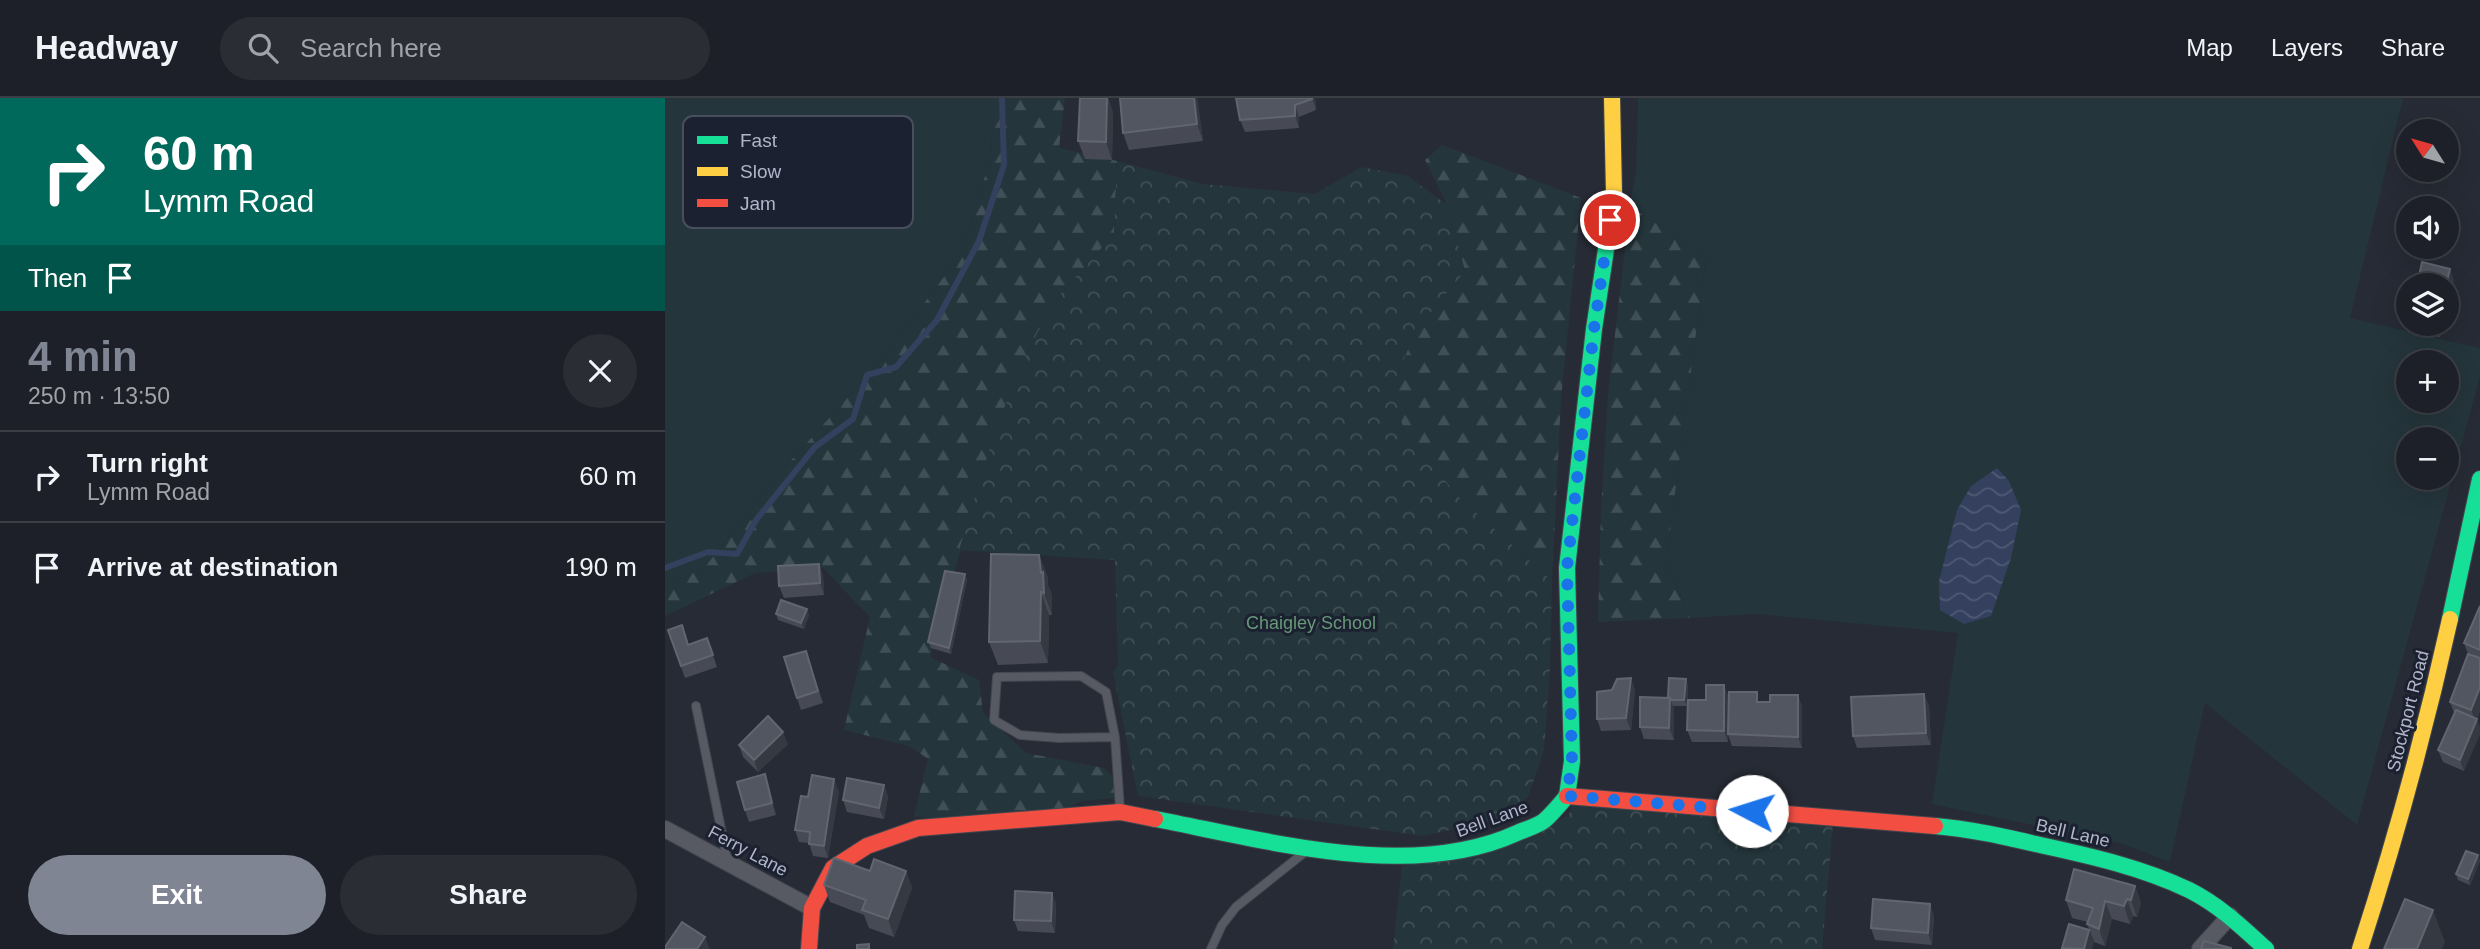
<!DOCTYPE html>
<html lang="en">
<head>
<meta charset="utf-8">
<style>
  body { margin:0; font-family:Arial,sans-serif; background:#2a2d34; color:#f1f3f6; height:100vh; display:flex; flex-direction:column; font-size:26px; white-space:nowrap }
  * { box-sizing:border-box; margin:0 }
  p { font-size:23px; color:#a0a3a8 }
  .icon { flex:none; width:38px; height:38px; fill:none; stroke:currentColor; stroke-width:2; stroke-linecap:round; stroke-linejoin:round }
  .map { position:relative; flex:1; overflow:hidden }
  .details { display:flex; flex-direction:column; background:#1d2028; width:665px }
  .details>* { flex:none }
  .hud { background:#00695c; color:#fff; overflow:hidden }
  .needle { width:46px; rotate:307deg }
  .controls { position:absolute; left:1731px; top:21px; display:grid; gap:14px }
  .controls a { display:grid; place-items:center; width:63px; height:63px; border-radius:50%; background:#1d2028; box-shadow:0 7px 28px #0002,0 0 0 2px #3b3e45; font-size:35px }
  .pin { position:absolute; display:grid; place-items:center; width:60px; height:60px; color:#fff; margin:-30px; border:4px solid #fff; border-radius:50%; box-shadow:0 2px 7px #0007 }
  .me { position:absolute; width:77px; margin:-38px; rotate:275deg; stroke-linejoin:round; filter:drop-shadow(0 0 5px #0008) }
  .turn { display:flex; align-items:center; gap:24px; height:147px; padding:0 28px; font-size:32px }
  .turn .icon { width:91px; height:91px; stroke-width:2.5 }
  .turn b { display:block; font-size:49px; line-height:60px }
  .then { display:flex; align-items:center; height:66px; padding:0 28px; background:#0003; gap:14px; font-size:26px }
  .round { display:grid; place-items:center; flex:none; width:74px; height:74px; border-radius:37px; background:#2a2d34 }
  .summary { display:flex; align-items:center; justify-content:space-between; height:119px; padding:0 28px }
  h1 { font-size:42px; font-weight:700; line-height:52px; color:#808594 }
  .action { display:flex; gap:14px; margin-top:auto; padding:14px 28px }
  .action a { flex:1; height:80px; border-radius:42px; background:#808594; color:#fff; font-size:28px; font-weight:700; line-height:80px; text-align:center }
  .action a+a { background:#2a2d34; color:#f1f3f6 }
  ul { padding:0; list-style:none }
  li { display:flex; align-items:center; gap:21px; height:91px; padding:0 28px; border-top:2px solid #3b3e45 }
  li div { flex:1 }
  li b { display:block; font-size:26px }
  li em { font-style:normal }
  header { display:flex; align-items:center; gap:42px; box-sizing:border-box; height:98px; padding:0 35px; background:#1d2028; border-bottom:2px solid #3b3e45 }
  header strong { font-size:33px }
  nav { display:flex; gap:38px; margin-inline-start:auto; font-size:24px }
  .search { width:490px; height:63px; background:#2a2d34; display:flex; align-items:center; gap:18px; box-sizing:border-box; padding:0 24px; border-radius:38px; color:#a0a3a8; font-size:26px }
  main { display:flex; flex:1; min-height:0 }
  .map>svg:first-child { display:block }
</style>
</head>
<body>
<header>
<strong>Headway</strong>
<div class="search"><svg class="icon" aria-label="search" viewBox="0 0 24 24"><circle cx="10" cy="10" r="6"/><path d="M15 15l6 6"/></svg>Search here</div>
<nav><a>Map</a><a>Layers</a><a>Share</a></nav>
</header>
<main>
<section class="details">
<div class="hud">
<div class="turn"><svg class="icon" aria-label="right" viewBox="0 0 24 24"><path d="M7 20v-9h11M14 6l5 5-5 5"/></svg><div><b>60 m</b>Lymm Road</div></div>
<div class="then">Then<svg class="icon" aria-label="arrive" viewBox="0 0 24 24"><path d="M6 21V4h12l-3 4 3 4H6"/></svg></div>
</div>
<div class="summary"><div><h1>4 min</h1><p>250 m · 13:50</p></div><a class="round"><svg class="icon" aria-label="close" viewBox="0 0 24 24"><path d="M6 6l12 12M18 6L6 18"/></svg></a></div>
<ul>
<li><svg class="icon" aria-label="right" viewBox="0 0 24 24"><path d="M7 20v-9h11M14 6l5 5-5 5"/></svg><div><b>Turn right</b><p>Lymm Road</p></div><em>60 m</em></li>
<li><svg class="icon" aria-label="arrive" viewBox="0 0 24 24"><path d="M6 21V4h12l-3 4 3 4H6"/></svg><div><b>Arrive at destination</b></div><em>190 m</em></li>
</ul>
<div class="action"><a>Exit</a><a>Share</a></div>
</section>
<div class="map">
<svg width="1815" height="851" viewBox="0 0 1815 851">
  <defs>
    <pattern id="forest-firs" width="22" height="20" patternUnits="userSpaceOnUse" patternTransform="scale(1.75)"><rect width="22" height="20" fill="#24353b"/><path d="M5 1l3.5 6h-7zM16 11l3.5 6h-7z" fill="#415056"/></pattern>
    <pattern id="park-crowns" width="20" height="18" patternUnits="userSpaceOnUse" patternTransform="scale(1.75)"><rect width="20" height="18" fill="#24353b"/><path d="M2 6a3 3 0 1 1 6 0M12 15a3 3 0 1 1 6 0" fill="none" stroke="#415056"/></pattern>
    <pattern id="water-waves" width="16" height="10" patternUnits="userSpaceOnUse" patternTransform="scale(1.75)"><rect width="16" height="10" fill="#34405e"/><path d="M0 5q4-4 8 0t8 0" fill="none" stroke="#4f5974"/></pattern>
  </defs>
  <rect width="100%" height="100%" fill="#272b35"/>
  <!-- grass -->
  <g fill="#24353b" fill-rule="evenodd">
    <polygon points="0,0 329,0 326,58 297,155 217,261 113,377 40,469 0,489"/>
    <path d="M973 0H1738L1685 220 1815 250V279L1692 727 1540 605 1505 764 1458 746 1267 706 1293 535 1092 516 1025 520 1001 464 1041 159 965 108 971 72ZM1743 264H1782V303H1743ZM1743 341H1782V380H1743Z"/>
  </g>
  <!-- forest -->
  <g fill="url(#forest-firs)">
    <polygon points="329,0 400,0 394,50 452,63 449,136 392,200 358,261 328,340 265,559 314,582 318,615 361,655 439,670 451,682 450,700 415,703 390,718 327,728 249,718 263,661 244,648 179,632 205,519 158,470 90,475 0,518 0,489 40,469 113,377 217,261 297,155 326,58"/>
    <polygon points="777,47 916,100 896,302 887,483 793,398 739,333 727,289 751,232 800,173 782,107 760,62"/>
    <polygon points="965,108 1041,159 1001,464 1025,520 933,524 936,411 943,296"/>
  </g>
  <!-- park -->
  <g fill="url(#park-crowns)">
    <polygon points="452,63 538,86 650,96 696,69 743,78 782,107 800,173 751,232 727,289 739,333 793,398 887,483 885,571 879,652 863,699 830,722 758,738 473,698 448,574 453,567 450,462 294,452 328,340 358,261 392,200 449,136"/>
    <polygon points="913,691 1168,725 1157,851 728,851 737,768 868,739 904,716"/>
  </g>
  <!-- water -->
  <polygon fill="url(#water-waves)" points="1332,370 1344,383 1356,412 1346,460 1326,518 1299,526 1275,512 1274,483 1292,412 1306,388"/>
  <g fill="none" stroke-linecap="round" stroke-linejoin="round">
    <!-- stream -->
    <polyline stroke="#34405e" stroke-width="6" points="0,470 43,454 72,456 91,422 150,349 188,321 202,277 231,269 272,222 314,143 339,67 337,0"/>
    <defs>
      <g id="lane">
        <polyline points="31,608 63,765"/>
        <polyline points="450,639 394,640 355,637 329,622 332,579 416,578 441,594 450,639 455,711"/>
        <polyline points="546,851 557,827 571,809 640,754"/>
      </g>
      <g id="street">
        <polyline points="0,731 147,810"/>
        <polyline points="1535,851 1565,818"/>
      </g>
      <g id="fast">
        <polyline points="1785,521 1815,381"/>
        <polyline points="902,698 907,663 902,470 929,231 945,125"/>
        <path d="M490 721C601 742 745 784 852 735 861 731 873 728 880 722 888 715 895 706 902 698"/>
        <path d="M1270 728C1306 731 1340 739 1375 747 1426 758 1478 770 1524 792 1554 807 1577 829 1601 851"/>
      </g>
      <g id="slow">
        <polyline points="945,125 949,95 947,0"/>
        <path d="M1695 851C1731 740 1760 634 1785 521"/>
      </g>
      <g id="jam">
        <polyline points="902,698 1270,728"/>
        <polyline points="144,851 147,810 168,770 202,748 253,730 455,714 490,721"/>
      </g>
    </defs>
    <!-- lane casing -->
    <use href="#lane" stroke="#43464e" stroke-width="10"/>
    <!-- street casing -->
    <use href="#street" stroke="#43464e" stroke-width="18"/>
    <!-- fast casing -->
    <use href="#fast" stroke="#43464e" stroke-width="18"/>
    <!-- slow casing -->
    <use href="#slow" stroke="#43464e" stroke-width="18"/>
    <!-- jam casing -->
    <use href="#jam" stroke="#43464e" stroke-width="18"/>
    <!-- lane -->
    <use href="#lane" stroke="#575a63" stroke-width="8"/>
    <!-- street -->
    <use href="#street" stroke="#575a63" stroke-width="16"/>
    <!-- fast -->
    <use href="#fast" stroke="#16e098" stroke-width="16"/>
    <!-- slow -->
    <use href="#slow" stroke="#ffcf43" stroke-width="16"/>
    <!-- jam -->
    <use href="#jam" stroke="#f24e42" stroke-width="16"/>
  </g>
  <!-- wall -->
  <g fill="#474a54">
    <polygon points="415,0 443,0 448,15 447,62 420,61 413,43"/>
    <polygon points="455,0 532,0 538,43 464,52 458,35"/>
    <polygon points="650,0 651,12 634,19 634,30 580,34 575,22"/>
    <polygon points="1745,226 1779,226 1775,239 1748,232"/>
    <polygon points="374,457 383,480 383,487 387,497 387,517 384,517 383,565 333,567 324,544"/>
    <polygon points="154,466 158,478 159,497 119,500 114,488"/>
    <polygon points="300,476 302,482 286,556 266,550 263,544"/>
    <polygon points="1815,508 1815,612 1812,621 1799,673 1778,664 1773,652 1789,615 1785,604 1803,556 1799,545"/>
    <polygon points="142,511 144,517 139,531 113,522 111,516"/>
    <polygon points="3,532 24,546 42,540 52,569 20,580"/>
    <polygon points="141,553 158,605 136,612 132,600"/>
    <polygon points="1023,587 1022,608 1008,608 1009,611 1009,642 979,641 975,629 1003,600"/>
    <polygon points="970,592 966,632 936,633 932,621"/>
    <polygon points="1259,596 1264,608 1266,647 1192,650 1188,638"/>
    <polygon points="1133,597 1137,609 1137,650 1067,648 1063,637 1063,644 1027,644 1022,632 1063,598 1095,604 1105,604"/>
    <polygon points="123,646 93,674 78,659 74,647"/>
    <polygon points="100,676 111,717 84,724 80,712"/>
    <polygon points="219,687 223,699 219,721 182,714 178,702"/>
    <polygon points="174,693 163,760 148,758 144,745 134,744 130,732"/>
    <polygon points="1813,757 1815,763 1805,787 1793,782 1791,776"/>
    <polygon points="205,773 241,773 247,790 229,839 204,830 199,817 165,804 159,787"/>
    <polygon points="1470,788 1476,805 1472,819 1468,818 1465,826 1447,821 1440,848 1429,844 1422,826 1423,824 1407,820 1401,802"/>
    <polygon points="387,795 391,807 390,835 353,833 349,822"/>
    <polygon points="1269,818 1267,847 1210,842 1206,830"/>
  </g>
  <!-- shaded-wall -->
  <g fill="#353942">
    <polygon points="442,0 448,15 447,62 441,44"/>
    <polygon points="529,0 532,0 533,4 538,43 532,26"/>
    <polygon points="647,0 650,0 651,12"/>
    <polygon points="630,7 634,19 634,30 630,18"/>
    <polygon points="1785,171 1789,183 1782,214 1781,187"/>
    <polygon points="1771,226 1779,226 1775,239 1771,227"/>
    <polygon points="374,457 383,480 383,487 387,497 387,517 379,495"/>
    <polygon points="154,466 158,478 159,497 155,485"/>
    <polygon points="300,476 302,482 286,556 284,550"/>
    <polygon points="376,494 384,517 383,565 375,543"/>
    <polygon points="142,511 144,517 139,531 136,525"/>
    <polygon points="966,580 970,592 966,632 961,620"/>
    <polygon points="1021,581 1023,587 1022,608 1019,602"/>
    <polygon points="1059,587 1064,599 1063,644 1059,633"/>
    <polygon points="1815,589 1815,612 1811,624 1806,612"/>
    <polygon points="1259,596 1264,608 1266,647 1261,635"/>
    <polygon points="1133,597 1137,609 1137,650 1133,639"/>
    <polygon points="1005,600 1009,611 1009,642 1004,630"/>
    <polygon points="1812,621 1815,629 1815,637 1799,673 1795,662"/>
    <polygon points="118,634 123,646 93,674 89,662"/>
    <polygon points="100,676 104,688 111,717 107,705"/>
    <polygon points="169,681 174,693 163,760 159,748"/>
    <polygon points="219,687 223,699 219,721 214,710"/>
    <polygon points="1813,757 1815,763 1805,787 1803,781"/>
    <polygon points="241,773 247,790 229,839 223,821"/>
    <polygon points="1470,788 1476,805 1472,819 1466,802"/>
    <polygon points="387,795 391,807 390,835 386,823"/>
    <polygon points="1462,801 1468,818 1465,826 1459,808"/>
    <polygon points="1440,803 1447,821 1440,848 1434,831"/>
    <polygon points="1265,806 1269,818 1267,847 1263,835"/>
    <polygon points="1768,812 1780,844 1777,851 1752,851"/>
    <polygon points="1424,832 1429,844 1427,851 1419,851"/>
    <polygon points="40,839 45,851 32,851"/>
  </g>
  <!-- building -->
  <g fill="#525660" stroke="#616570" stroke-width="2">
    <polygon points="415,0 442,0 441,44 413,43"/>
    <polygon points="455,0 529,0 532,26 458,35"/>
    <polygon points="571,0 647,0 647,1 630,7 630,18 575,22"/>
    <polygon points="1757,164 1785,171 1781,187 1752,187"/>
    <polygon points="326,456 374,457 376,475 378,474 379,495 376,494 375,543 324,544"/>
    <polygon points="154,466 155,485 114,488 113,468"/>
    <polygon points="280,473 300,476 284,550 263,544"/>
    <polygon points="116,502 142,511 136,525 111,516"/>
    <polygon points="1815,508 1815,552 1799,545"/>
    <polygon points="17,527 23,547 42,540 48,557 16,568 3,532"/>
    <polygon points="141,553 153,593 132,600 119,559"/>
    <polygon points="1803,556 1815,560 1815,589 1806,612 1785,604"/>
    <polygon points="966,580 961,620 932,621 932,594 947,592 952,581"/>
    <polygon points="1004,580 1021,581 1019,602 1006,602 1005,600 1003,599"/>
    <polygon points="1041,587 1059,587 1059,633 1022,632 1023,602 1041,602"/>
    <polygon points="1064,594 1092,594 1092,604 1105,604 1105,597 1133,597 1133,639 1063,636"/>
    <polygon points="1259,596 1261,635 1188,638 1186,599"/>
    <polygon points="975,599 1005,600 1004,630 975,629"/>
    <polygon points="1791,612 1812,621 1795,662 1773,652"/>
    <polygon points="103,618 118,634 89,662 74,647"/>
    <polygon points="100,676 107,705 80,712 72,684"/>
    <polygon points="147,677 169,681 159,748 144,746 145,734 130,732 136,698 143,699"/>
    <polygon points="182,680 219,687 214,710 178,702"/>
    <polygon points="1801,753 1813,757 1803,781 1791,776"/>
    <polygon points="169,760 205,773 209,761 241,773 223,821 197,812 201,802 159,787"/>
    <polygon points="1409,771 1470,788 1466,802 1462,801 1459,808 1440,803 1434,831 1422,826 1428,810 1401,802"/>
    <polygon points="350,793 387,795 386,823 349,822"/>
    <polygon points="1208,801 1265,806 1263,835 1206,830"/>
    <polygon points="1740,801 1768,812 1752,851 1719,851"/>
    <polygon points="17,824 40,839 32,851 0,851 0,849"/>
    <polygon points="1404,826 1424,832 1419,851 1397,850"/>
    <polygon points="1539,843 1566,850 1566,851 1536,851"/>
    <polygon points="204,846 204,851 192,851 192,847"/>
  </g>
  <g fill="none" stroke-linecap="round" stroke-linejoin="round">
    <!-- route -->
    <polyline stroke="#1a73e8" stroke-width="12" stroke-dasharray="0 21.6" points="945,122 929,231 902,470 907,663 902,698 1087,713"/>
  </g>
  <g text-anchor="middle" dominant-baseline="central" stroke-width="6" stroke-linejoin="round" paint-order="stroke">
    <!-- park labels -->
    <g font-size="18" fill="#679878" stroke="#1b2130">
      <text x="646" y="525">Chaigley School</text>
    </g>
    <!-- street labels -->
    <g font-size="18" fill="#b0b6c7" stroke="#1b2130">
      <text transform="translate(1743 613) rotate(-76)">Stockport Road</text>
      <text transform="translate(827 721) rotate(-20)">Bell Lane</text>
      <text transform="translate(1408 735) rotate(13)">Bell Lane</text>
      <text transform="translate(83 753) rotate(28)">Ferry Lane</text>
    </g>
  </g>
  <!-- legend -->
  <rect x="18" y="18" width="230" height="112" rx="10" fill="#1b2130" stroke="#484e5d" stroke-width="2"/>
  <rect x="32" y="38" width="31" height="8" fill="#16e098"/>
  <rect x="32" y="69" width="31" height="9" fill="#ffcf43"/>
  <rect x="32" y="101" width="31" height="8" fill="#f24e42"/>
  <g font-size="19" fill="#b0b6c7">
    <text x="75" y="49">Fast</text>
    <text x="75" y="80">Slow</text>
    <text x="75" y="112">Jam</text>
  </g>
</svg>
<div class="controls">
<a><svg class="needle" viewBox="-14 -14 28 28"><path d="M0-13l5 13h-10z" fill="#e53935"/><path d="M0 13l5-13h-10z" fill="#a0a3a8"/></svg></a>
<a><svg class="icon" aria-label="sound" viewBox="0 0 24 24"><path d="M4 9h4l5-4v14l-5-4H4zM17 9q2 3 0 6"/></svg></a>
<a><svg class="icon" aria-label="layers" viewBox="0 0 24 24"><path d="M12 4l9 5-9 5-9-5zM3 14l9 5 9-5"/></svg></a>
<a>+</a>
<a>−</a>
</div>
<div class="pin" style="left:945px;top:122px;background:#d93025"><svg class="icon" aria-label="arrive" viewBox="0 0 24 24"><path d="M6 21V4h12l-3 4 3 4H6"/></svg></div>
<svg class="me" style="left:1087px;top:713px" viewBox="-20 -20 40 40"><circle r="19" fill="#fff"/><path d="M0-13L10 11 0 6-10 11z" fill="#1a73e8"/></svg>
</div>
</main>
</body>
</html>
